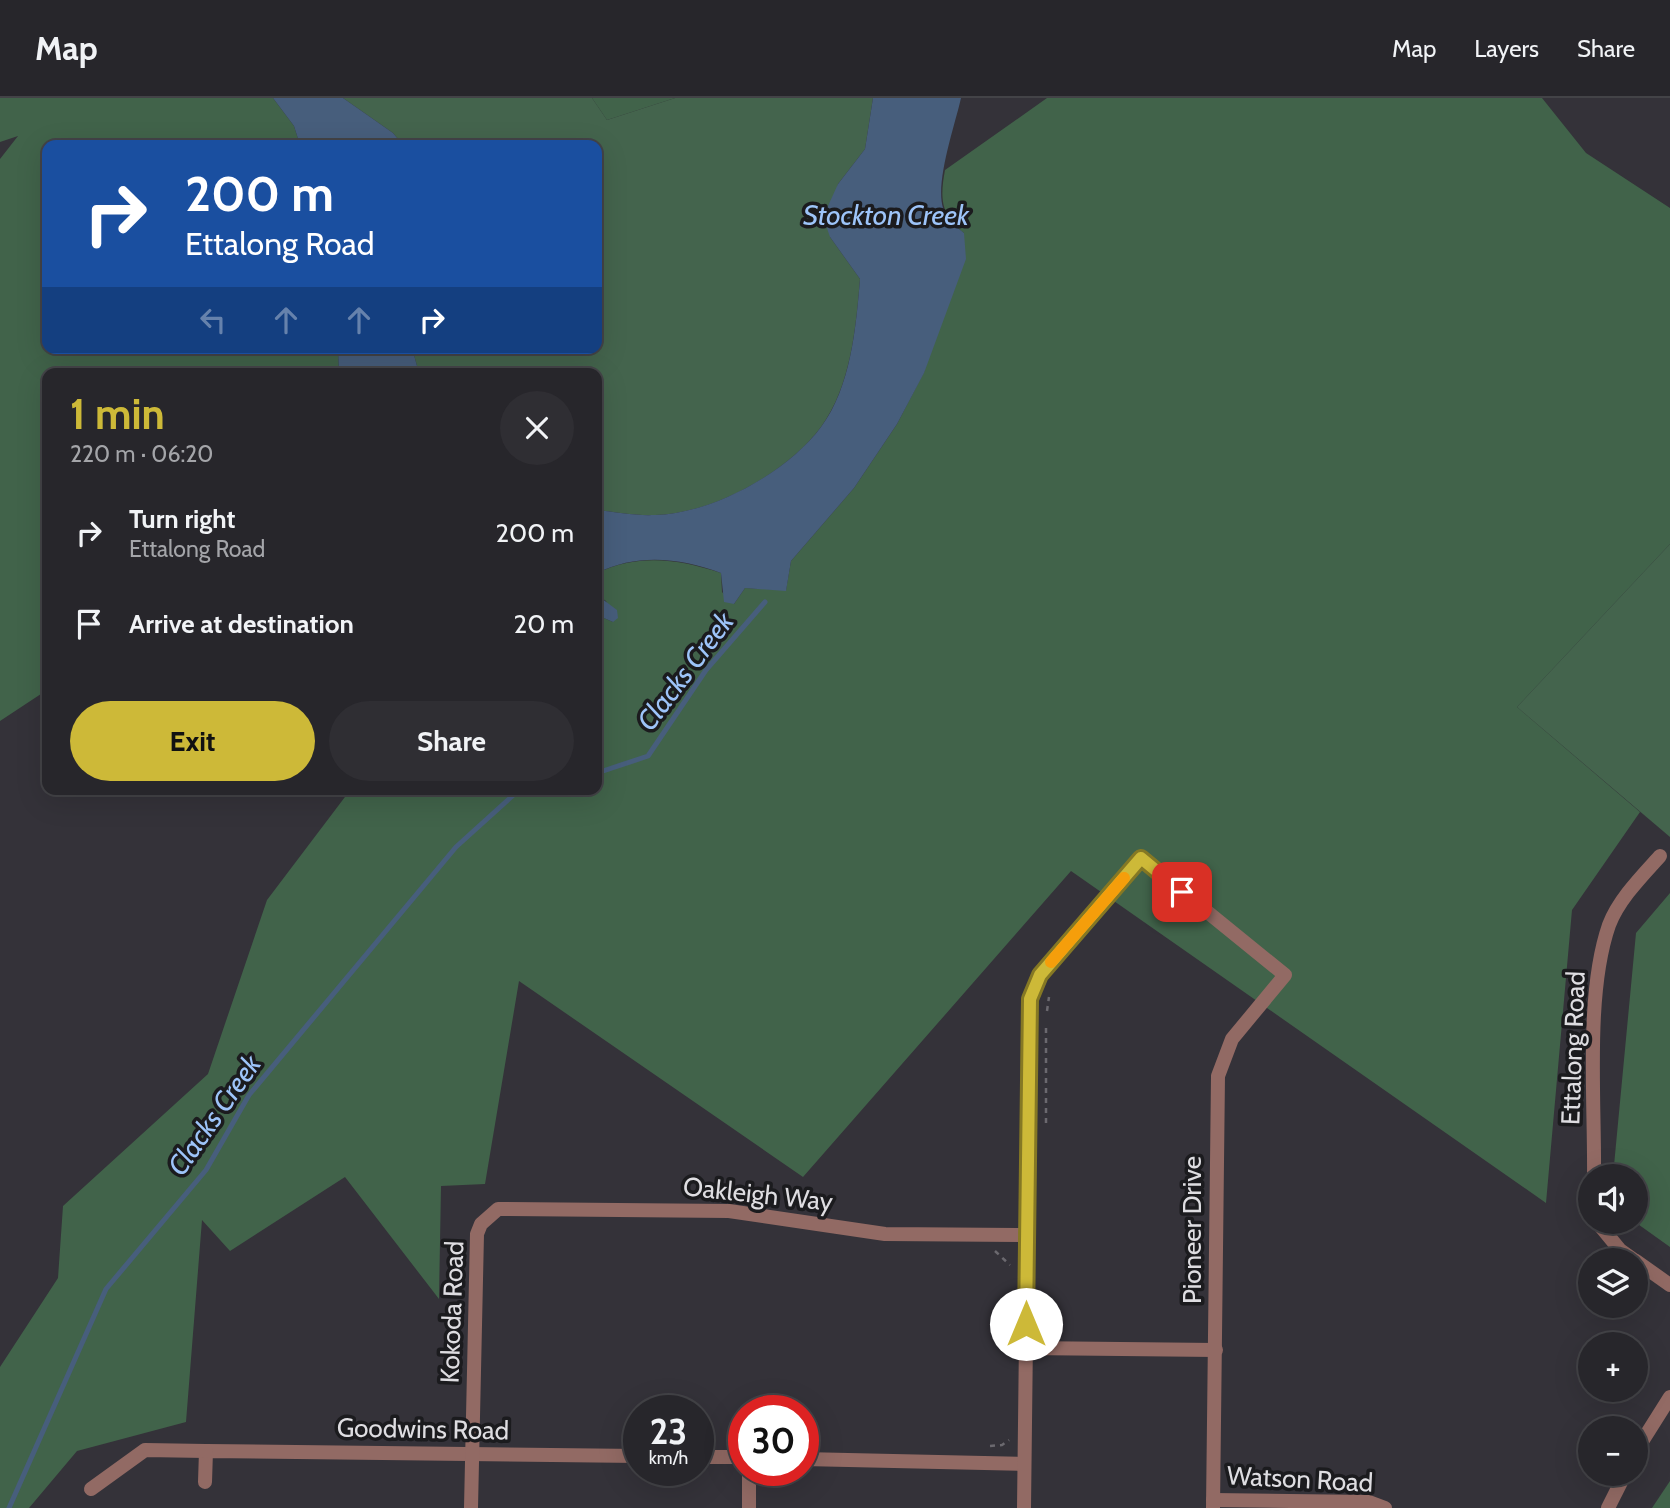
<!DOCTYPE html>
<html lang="en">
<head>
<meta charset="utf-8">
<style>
  body { margin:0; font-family:Cabin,sans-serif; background:#2f2e33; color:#f1f3f6; height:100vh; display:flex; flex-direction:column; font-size:26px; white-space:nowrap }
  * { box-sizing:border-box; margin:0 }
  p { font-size:23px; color:#a4a5a9 }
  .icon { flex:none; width:38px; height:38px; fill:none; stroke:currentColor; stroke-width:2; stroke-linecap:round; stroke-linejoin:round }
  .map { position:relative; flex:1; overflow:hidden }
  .panel { position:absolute; left:42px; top:270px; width:560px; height:427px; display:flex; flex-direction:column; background:#27262b; border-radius:14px; box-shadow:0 7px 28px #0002,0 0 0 2px #434347 }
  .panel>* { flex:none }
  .guide { position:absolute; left:42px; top:42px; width:560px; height:214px; border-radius:14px; box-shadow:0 7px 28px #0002,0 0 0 2px #434347; background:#1a4fa0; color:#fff; overflow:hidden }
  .buttons { position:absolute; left:1578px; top:1066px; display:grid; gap:14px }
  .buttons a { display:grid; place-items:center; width:70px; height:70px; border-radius:50%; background:#27262b; box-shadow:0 7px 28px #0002,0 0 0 2px #434347; font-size:35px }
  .speed { position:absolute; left:623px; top:1297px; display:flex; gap:14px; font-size:35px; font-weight:700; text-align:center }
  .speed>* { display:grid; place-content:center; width:91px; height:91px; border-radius:50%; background:#27262b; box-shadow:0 7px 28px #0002,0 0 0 2px #434347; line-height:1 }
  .speed small { font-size:18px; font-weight:400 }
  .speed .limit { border:10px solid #d22; background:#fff; color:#111 }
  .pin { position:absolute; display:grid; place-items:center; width:60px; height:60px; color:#fff; margin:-30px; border-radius:14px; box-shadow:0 4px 10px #0006 }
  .me { position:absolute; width:77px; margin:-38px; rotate:0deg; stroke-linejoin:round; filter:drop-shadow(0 0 5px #0008) }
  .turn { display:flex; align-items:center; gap:24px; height:147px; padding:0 28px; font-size:32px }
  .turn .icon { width:91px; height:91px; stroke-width:2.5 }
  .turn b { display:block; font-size:49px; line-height:60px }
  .lanes { display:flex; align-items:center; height:66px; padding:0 28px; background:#0003; justify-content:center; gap:35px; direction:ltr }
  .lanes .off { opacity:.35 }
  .round { display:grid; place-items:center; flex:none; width:74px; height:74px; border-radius:37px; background:#2f2e33 }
  .headline { display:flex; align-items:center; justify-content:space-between; height:119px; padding:0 28px }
  h1 { font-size:42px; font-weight:700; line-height:52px; color:#cdb938 }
  .cta { display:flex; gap:14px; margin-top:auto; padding:14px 28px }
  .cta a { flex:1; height:80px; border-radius:42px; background:#cdb938; color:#111; font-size:28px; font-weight:700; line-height:80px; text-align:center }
  .cta a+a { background:#2f2e33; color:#f1f3f6 }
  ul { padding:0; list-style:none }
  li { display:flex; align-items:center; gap:21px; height:91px; padding:0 28px }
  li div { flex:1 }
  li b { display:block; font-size:26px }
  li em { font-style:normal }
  header { display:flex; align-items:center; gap:42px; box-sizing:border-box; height:98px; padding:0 35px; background:#27262b; border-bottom:2px solid #434347 }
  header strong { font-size:33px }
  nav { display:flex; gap:38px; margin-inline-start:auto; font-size:24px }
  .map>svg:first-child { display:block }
</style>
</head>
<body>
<header>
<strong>Map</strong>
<nav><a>Map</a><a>Layers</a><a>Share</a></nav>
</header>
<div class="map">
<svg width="1670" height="1410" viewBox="0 0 1670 1410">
  <rect width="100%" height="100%" fill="#343239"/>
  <!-- green -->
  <g fill="#44644d">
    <path d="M343 0H592L607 22 675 0H873L865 51 838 86 830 139 860 181C856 229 851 288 821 329 787 375 712 416 655 417 636 418 616 414 597 412V275H419L412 250H597V47H403L393 35Z"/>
    <polygon points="1670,446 1670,739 1517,609"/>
  </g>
  <!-- forest -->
  <g fill="#41634a">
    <polygon points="0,0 273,0 294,28 300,47 47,47 47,250 338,250 339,275 47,275 47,592 0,623 0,61 18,38 0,44"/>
    <polygon points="592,0 675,0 607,22"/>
    <path d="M1047 0H1542L1586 55 1670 110V446L1517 609 1640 714 1572 812 1546 1105 1071 773 803 1079 519 883 485 1086 441 1088 439 1201 345 1079 230 1153 202 1122 186 1324 77 1353 29 1410H0V1269L58 1180 63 1108 208 976 267 802 351 691H597V517L613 524 606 503 597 497V475C638 455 680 461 721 475L722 494 734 506 745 490 786 492 791 463 854 390 897 326 924 274 964 135C940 117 940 99 945 72Z"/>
    <polygon points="1670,795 1670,1149 1635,1124 1636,1078 1613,1078 1636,835"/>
    <polygon points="1670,1383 1670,1410 1652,1410"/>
  </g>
  <!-- water -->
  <g fill="#475e7c">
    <polygon points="273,0 343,0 393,35 403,47 300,47 294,28"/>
    <path d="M873 0H961C955 27 935 84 943 110 946 121 955 128 964 135L966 161 924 275 897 326 854 390 791 463 786 493 745 490 734 506 724 504 721 475C680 460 638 455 597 475V412C616 414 636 418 655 417 711 416 788 374 821 329 851 289 856 229 860 181L830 139 823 119 838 86 865 51Z"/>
    <polygon points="338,250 412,250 419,275 339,275"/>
    <polygon points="597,497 617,512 618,520 613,524 597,517"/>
  </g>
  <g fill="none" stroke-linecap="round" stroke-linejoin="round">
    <!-- stream -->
    <g stroke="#475e7c" stroke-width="5">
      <polyline points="597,675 648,658 706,572 765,504"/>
      <polyline points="9,1410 106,1191 206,1072 249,997 456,749 520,691"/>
    </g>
    <!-- path -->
    <g stroke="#6b696f" stroke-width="2.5" stroke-dasharray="5 5" stroke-linecap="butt">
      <polyline points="1047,913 1049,899"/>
      <polyline points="1046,1025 1046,930"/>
      <polyline points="995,1153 1010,1167"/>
      <polyline points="990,1348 1002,1347 1009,1342"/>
    </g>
    <!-- minor -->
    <g stroke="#926a64" stroke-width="14">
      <path d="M1594 1078C1595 1003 1585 896 1609 827 1619 801 1642 778 1660 758"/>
      <polyline points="1597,1124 1620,1152 1634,1162"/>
      <polyline points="1636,1163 1670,1187"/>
      <polyline points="1026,1250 1216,1252"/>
      <polyline points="1636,1353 1670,1299"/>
      <polyline points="698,1359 744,1359"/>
      <polyline points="803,1361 1024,1366"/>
      <polyline points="205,1384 206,1353 639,1358"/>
      <polyline points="91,1391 145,1352 206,1353"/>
      <polyline points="1213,1402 1369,1404 1385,1410"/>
      <polyline points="471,1410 477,1136 481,1126 498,1111 729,1113 885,1136 1026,1137"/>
      <polyline points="749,1410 749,1372"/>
      <polyline points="1024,1410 1030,901 1040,877 1141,760 1285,877 1232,941 1218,978 1213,1410"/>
      <polyline points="1608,1410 1625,1376"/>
    </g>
  </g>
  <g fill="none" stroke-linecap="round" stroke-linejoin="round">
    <defs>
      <polyline id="route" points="1026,1226 1030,901 1040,877 1141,760 1182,794"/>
    </defs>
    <!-- route casing -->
    <use href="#route" stroke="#857824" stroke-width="18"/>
    <!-- route -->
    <use href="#route" stroke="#cdb938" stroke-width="12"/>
    <!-- slow -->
    <polyline stroke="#f59e0b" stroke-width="12" points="1051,864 1124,780"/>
  </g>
  <g text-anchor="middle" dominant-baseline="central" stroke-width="7" stroke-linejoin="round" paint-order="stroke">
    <!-- street labels -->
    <g font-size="26" fill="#dedde1" stroke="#1b1b1e">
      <text transform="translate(1573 950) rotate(-88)">Ettalong Road</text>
      <text transform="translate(758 1096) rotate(6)">Oakleigh Way</text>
      <text transform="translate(1192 1132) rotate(-90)">Pioneer Drive</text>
      <text transform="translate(452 1214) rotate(-88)">Kokoda Road</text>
      <text transform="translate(423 1331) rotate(1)">Goodwins Road</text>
      <text transform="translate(1300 1381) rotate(3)">Watson Road</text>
    </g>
    <!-- water labels -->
    <g font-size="28" font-style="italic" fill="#9dc4f9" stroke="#1b1b1e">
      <text x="886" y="117">Stockton Creek</text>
      <text transform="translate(685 573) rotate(-53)">Clacks Creek</text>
      <text transform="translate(214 1017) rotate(-55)">Clacks Creek</text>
    </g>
  </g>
</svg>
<div class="buttons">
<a><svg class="icon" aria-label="sound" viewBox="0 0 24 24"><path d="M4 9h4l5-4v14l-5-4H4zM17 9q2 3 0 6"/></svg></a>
<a><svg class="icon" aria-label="layers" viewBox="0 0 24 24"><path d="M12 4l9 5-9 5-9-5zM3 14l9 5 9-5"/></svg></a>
<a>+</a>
<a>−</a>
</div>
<div class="speed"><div>23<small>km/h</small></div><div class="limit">30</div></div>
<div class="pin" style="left:1182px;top:794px;background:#d93025"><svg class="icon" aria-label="arrive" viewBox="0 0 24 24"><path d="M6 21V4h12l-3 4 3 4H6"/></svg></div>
<svg class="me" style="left:1026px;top:1226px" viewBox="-20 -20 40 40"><circle r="19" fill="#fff"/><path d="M0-13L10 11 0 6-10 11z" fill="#cdb938"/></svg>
<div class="guide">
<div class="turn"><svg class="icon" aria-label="right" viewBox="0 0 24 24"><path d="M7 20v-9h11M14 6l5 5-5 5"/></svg><div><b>200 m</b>Ettalong Road</div></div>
<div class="lanes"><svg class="icon off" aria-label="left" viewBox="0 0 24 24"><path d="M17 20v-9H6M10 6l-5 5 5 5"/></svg><svg class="icon off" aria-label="ahead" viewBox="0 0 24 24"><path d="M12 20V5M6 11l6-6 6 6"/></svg><svg class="icon off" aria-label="ahead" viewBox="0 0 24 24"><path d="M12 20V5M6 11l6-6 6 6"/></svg><svg class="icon" aria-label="right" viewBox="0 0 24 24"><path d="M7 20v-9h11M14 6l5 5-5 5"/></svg></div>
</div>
<section class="panel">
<div class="headline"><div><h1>1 min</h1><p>220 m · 06:20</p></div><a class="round"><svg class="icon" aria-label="close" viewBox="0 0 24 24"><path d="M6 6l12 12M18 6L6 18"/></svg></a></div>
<ul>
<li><svg class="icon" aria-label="right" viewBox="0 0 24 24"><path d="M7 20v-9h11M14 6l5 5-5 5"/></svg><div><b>Turn right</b><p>Ettalong Road</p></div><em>200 m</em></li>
<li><svg class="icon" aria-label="arrive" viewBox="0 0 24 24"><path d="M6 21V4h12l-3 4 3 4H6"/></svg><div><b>Arrive at destination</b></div><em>20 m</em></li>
</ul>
<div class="cta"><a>Exit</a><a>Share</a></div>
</section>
</div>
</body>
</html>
